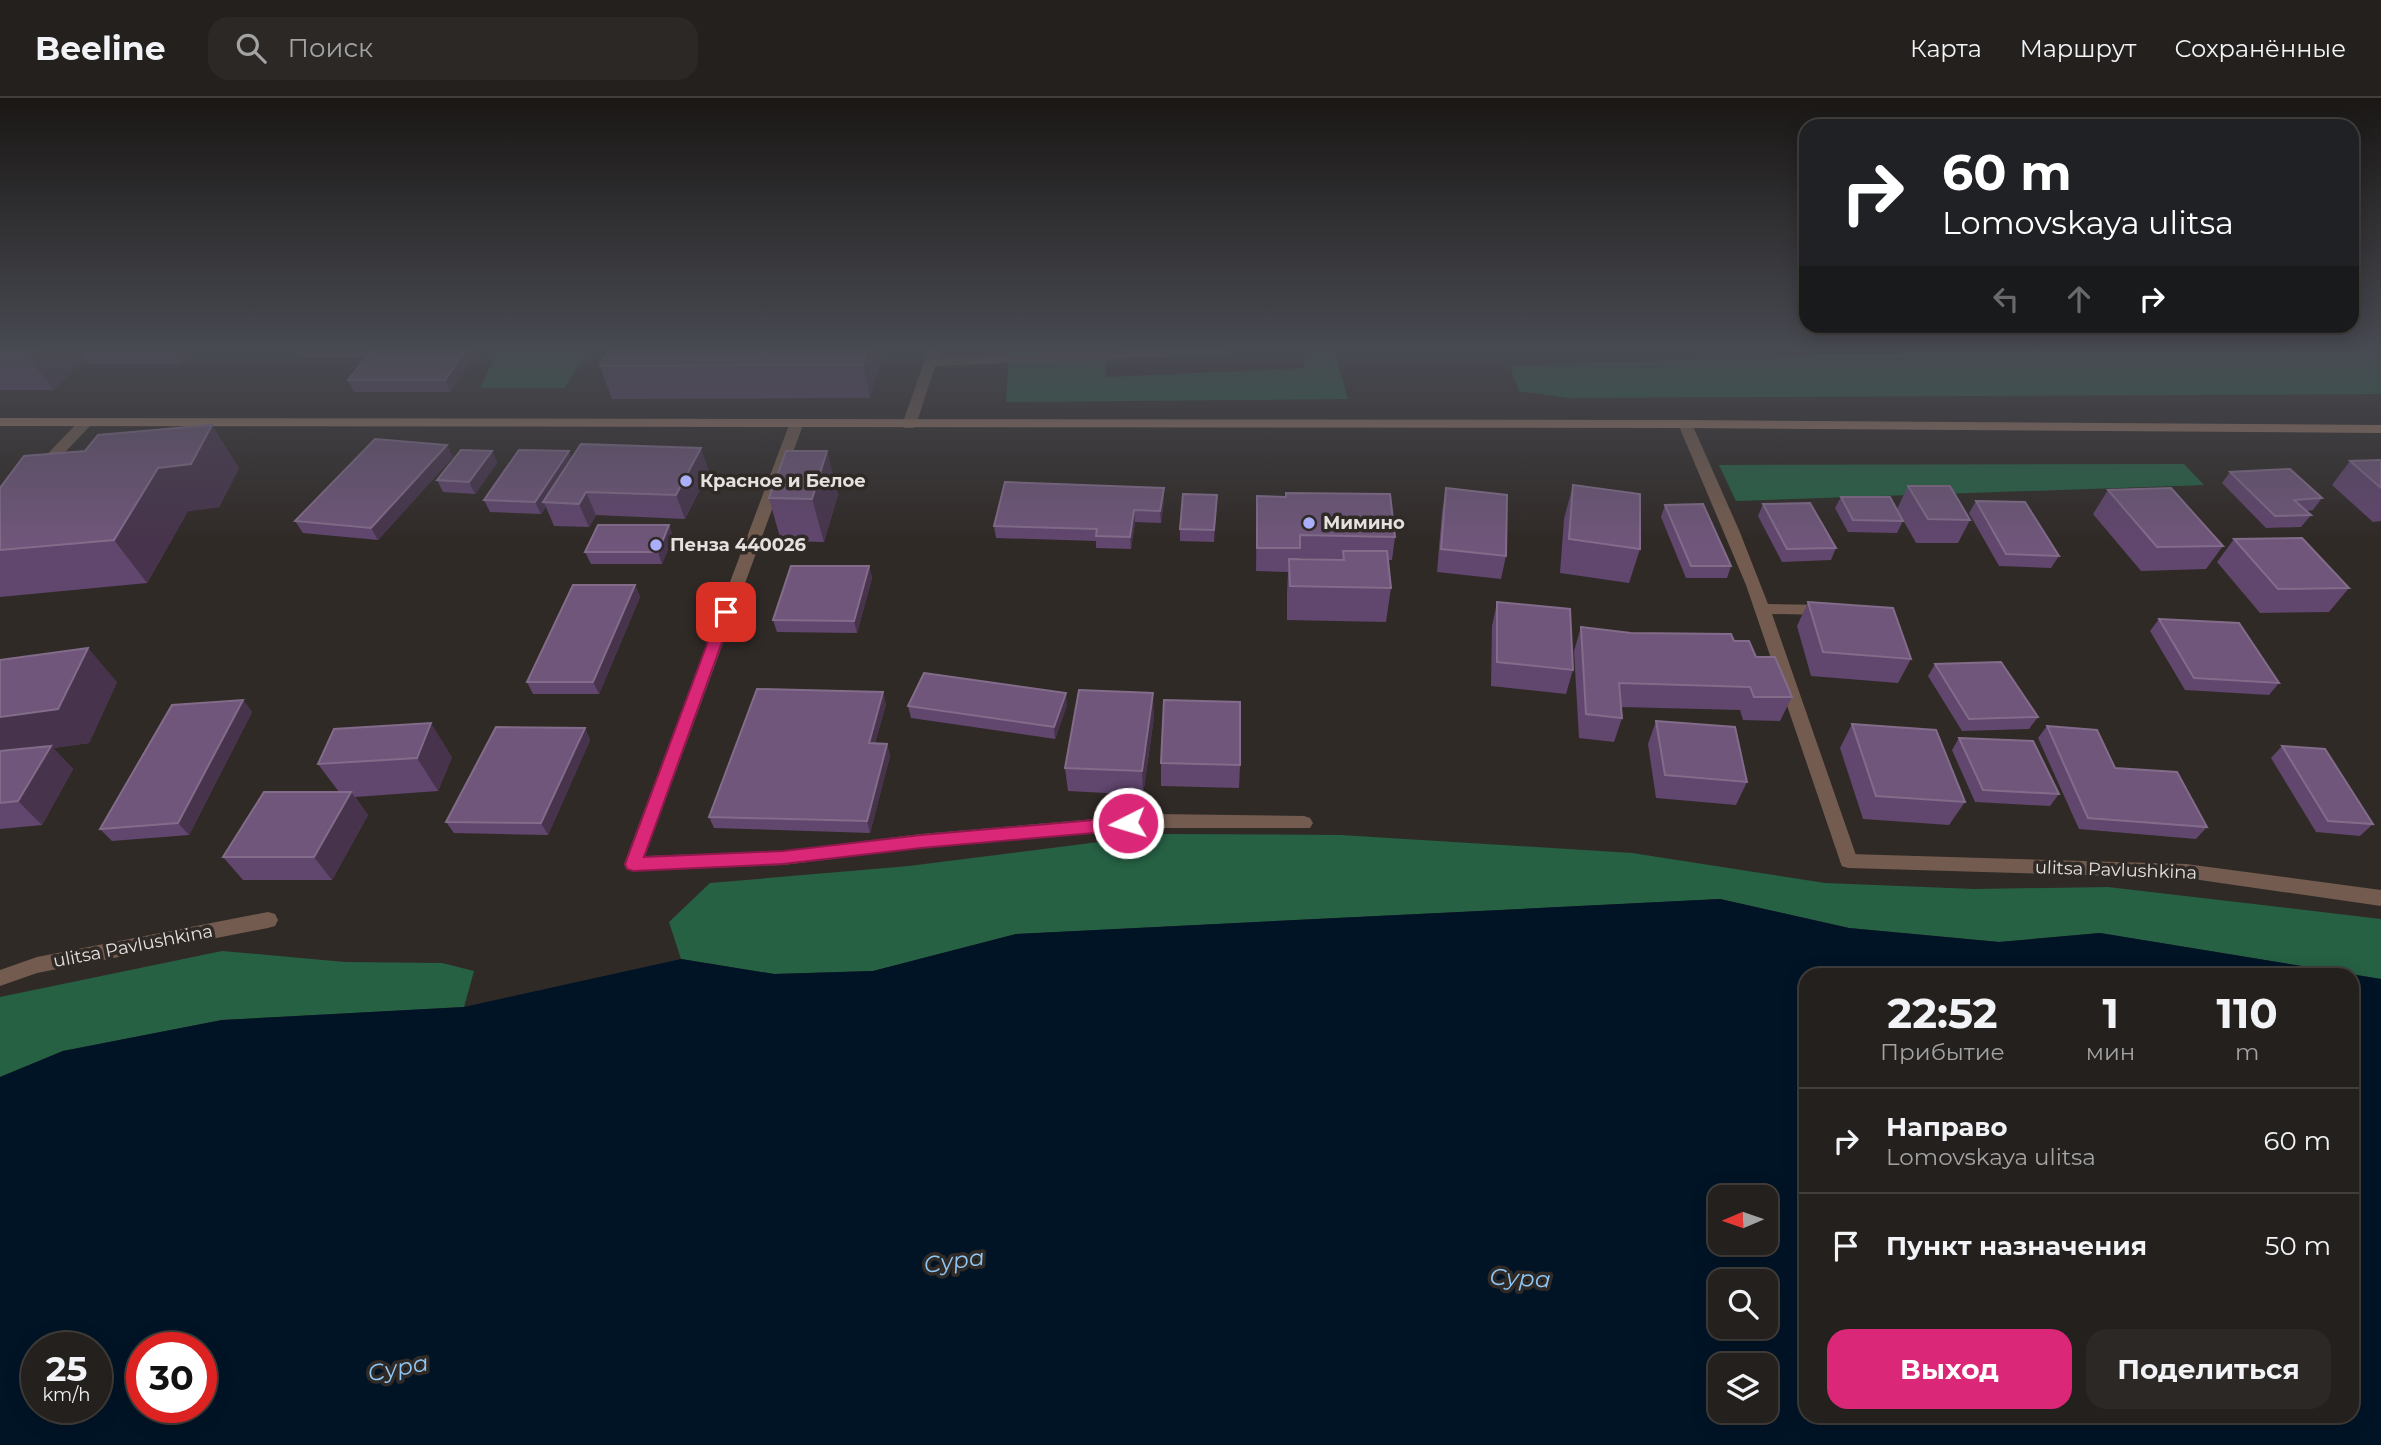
<!DOCTYPE html>
<html lang="ru">
<head>
<meta charset="utf-8">
<style>
  body { margin:0; font-family:Montserrat,sans-serif; background:#2c2826; color:#f1f3f6; height:100vh; display:flex; flex-direction:column; font-size:26px; white-space:nowrap }
  * { box-sizing:border-box; margin:0 }
  p { font-size:23px; color:#a3a3a4 }
  .icon { flex:none; width:38px; height:38px; fill:none; stroke:currentColor; stroke-width:2; stroke-linecap:round; stroke-linejoin:round }
  .map { position:relative; flex:1; overflow:hidden }
  .panel { position:absolute; left:1799px; top:870px; width:560px; height:455px; display:flex; flex-direction:column; background:#24201d; border-radius:21px; box-shadow:0 4px 18px #0003,0 0 0 2px #413e3b }
  .panel>* { flex:none }
  .guide { position:absolute; left:1799px; top:21px; width:560px; height:214px; border-radius:21px; box-shadow:0 4px 18px #0003,0 0 0 2px #413e3b; background:#202124; color:#fff; overflow:hidden }
  .needle { width:46px; rotate:268deg }
  .fabs { position:absolute; left:1708px; top:1087px; display:grid; gap:14px }
  .fabs a { display:grid; place-items:center; width:70px; height:70px; border-radius:14px; background:#24201d; box-shadow:0 4px 18px #0003,0 0 0 2px #413e3b; font-size:35px }
  .speed { position:absolute; left:21px; top:1234px; display:flex; gap:14px; font-size:35px; font-weight:700; text-align:center }
  .speed>* { display:grid; place-content:center; width:91px; height:91px; border-radius:50%; background:#24201d; box-shadow:0 4px 18px #0003,0 0 0 2px #413e3b; line-height:1 }
  .speed small { font-size:18px; font-weight:400 }
  .speed .limit { border:10px solid #d22; background:#fff; color:#111 }
  .pin { position:absolute; display:grid; place-items:center; width:60px; height:60px; color:#fff; margin:-30px; border-radius:14px; box-shadow:0 4px 10px #0006 }
  .me { position:absolute; width:77px; margin:-38px; rotate:265deg; stroke-linejoin:round; filter:drop-shadow(0 0 5px #0008) }
  .turn { display:flex; align-items:center; gap:24px; height:147px; padding:0 28px; font-size:32px }
  .turn .icon { width:91px; height:91px; stroke-width:2.5 }
  .turn b { display:block; font-size:49px; line-height:60px }
  .lanes { display:flex; align-items:center; height:66px; padding:0 28px; background:#0003; justify-content:center; gap:35px; direction:ltr }
  .lanes .off { opacity:.35 }
  .eta { display:flex; justify-content:space-evenly; align-items:center; height:119px; text-align:center }
  .eta b { font-size:42px; font-weight:700; line-height:49px }
  .button { display:flex; gap:14px; margin-top:auto; padding:14px 28px }
  .button a { flex:1; height:80px; border-radius:21px; background:#db2777; color:#fff; font-size:28px; font-weight:700; line-height:80px; text-align:center }
  .button a+a { background:#2c2826; color:#f1f3f6 }
  ul { padding:0; list-style:none }
  li { display:flex; align-items:center; gap:21px; height:105px; padding:0 28px; border-top:2px solid #413e3b }
  li div { flex:1 }
  li b { display:block; font-size:26px }
  li em { font-style:normal }
  header { display:flex; align-items:center; gap:42px; box-sizing:border-box; height:98px; padding:0 35px; background:#24201d; border-bottom:2px solid #413e3b }
  header strong { font-size:33px }
  nav { display:flex; gap:38px; margin-inline-start:auto; font-size:24px }
  .search { width:490px; height:63px; background:#2c2826; display:flex; align-items:center; gap:18px; box-sizing:border-box; padding:0 24px; border-radius:21px; color:#a3a3a4; font-size:26px }
  .map>svg:first-child { display:block }
</style>
</head>
<body>
<header>
<strong>Beeline</strong>
<div class="search"><svg class="icon" aria-label="search" viewBox="0 0 24 24"><circle cx="10" cy="10" r="6"/><path d="M15 15l6 6"/></svg>Поиск</div>
<nav><a>Карта</a><a>Маршрут</a><a>Сохранённые</a></nav>
</header>
<div class="map">
<svg width="2381" height="1347" viewBox="0 0 2381 1347">
  <rect width="100%" height="100%" fill="#302a27"/>
  <!-- forest -->
  <g fill="#266144">
    <polygon points="498,253 588,253 564,290 480,290"/>
    <polygon points="1009,253 1106,253 1106,279 1305,270 1303,257 1335,255 1348,301 1006,304"/>
    <polygon points="1938,253 2381,253 2381,296 1569,300 1519,293 1510,268"/>
    <polygon points="2184,366 2204,387 1736,403 1719,367"/>
    <polygon points="1162,736 1341,737 1632,755 1825,785 1974,791 2108,789 2381,821 2381,881 2100,835 1999,844 1849,830 1720,801 1016,836 873,873 774,876 681,861 669,824 710,785 909,768"/>
    <polygon points="222,853 345,864 442,865 474,873 464,909 222,922 63,953 0,979 0,899"/>
  </g>
  <!-- water -->
  <path fill="#001426" fill-rule="evenodd" d="M1720 801 1849 830 1999 844 2100 835 2381 881V1347H0V979L63 953 222 922 464 909 681 861 774 876 873 873 1016 836ZM1806 877H2352V1318H1806ZM1720 1099H1766V1144H1720ZM1720 1183H1766V1228H1720ZM37 1250H96V1309H37ZM142 1250H201V1309H142ZM1720 1267H1766V1312H1720Z"/>
  <g fill="none" stroke-linecap="round" stroke-linejoin="round">
    <!-- service -->
    <g fill="#735c4f" fill-rule="evenodd">
      <polygon points="1118,253 1230,253 1224,257 931,268 925,264 931,260"/>
      <polygon points="86,320 93,324 91,327 45,375 35,375 35,369 81,321"/>
      <polygon points="1685,322 1692,326 1739,432 1768,506 1828,507 1836,512 1828,517 1772,516 1858,763 1856,768 1849,770 1842,768 1840,763 1746,487 1678,326"/>
    </g>
    <!-- minor -->
    <g fill="#735c4f" fill-rule="evenodd">
      <polygon points="928,253 940,253 916,327 914,330 904,330 902,327"/>
      <polygon points="796,323 803,327 645,758 783,753 921,736 1154,716 1304,718 1310,720 1313,725 1310,730 1154,730 921,750 783,767 633,773 626,771 624,766 789,327"/>
      <polygon points="1849,756 2186,766 2381,792 2381,808 2186,780 1849,770 1842,768 1840,763 1842,758"/>
      <polygon points="268,814 275,816 278,822 275,828 268,830 37,875 0,888 0,872 37,859"/>
    </g>
    <!-- secondary -->
    <polygon fill="#9a7763" fill-rule="evenodd" points="0,320 1685,322 2381,327 2381,335 1685,330 0,328"/>
  </g>
  <!-- wall -->
  <g fill="#61466e" fill-rule="evenodd">
    <polygon points="0,253 193,253 181,266 89,266 85,261 53,292 0,292"/>
    <polygon points="299,253 478,253 450,294 354,294 348,282 366,259 303,259"/>
    <polygon points="608,253 883,253 870,300 612,301 600,268"/>
    <polygon points="492,353 497,365 475,396 443,394 437,382"/>
    <polygon points="453,359 378,442 303,435 295,423"/>
    <polygon points="572,360 709,373 685,421 596,417 589,429 554,428 546,409 541,416 490,414 484,402"/>
    <polygon points="2381,362 2381,423 2373,424 2332,387 2350,363"/>
    <polygon points="239,370 219,409 188,413 147,485 0,499 0,390"/>
    <polygon points="2230,374 2322,400 2313,412 2306,413 2311,417 2301,429 2266,430 2222,385"/>
    <polygon points="1573,387 1640,451 1629,485 1560,475 1564,421"/>
    <polygon points="1908,388 1970,422 1958,445 1916,445 1897,411"/>
    <polygon points="1446,390 1506,458 1501,481 1437,474 1442,414"/>
    <polygon points="2108,392 2223,448 2206,471 2141,473 2093,416"/>
    <polygon points="838,396 824,444 781,443 769,400"/>
    <polygon points="1217,397 1214,444 1180,443 1180,431"/>
    <path d="M1257 398 1395 439 1392 462H1388L1391 490 1386 524 1287 522V495L1288 474 1256 473ZM1300 460 1322 461H1342H1300Z"/>
    <polygon points="1841,399 1903,423 1897,435 1848,434 1835,410"/>
    <polygon points="1164,402 1161,425 1135,424 1131,451 1096,450 1096,443 996,440 994,428"/>
    <polygon points="1976,403 2059,458 2051,470 1999,468 1969,415"/>
    <polygon points="1763,406 1836,450 1831,462 1782,464 1758,418"/>
    <polygon points="1665,407 1731,468 1727,480 1686,480 1661,419"/>
    <polygon points="669,427 673,439 662,466 591,466 585,454"/>
    <polygon points="2234,441 2349,490 2329,514 2260,515 2217,464"/>
    <polygon points="869,468 872,480 857,535 777,534 773,522"/>
    <polygon points="635,487 640,499 599,596 533,596 527,584"/>
    <polygon points="1497,504 1573,572 1566,596 1491,588 1492,528"/>
    <polygon points="1808,504 1911,561 1898,585 1811,578 1797,528"/>
    <polygon points="2159,521 2279,585 2269,597 2185,592 2150,533"/>
    <polygon points="1581,529 1631,535 1734,543 1756,559 1792,599 1780,623 1743,622 1740,612 1621,609 1622,620 1614,644 1579,640 1574,553"/>
    <polygon points="0,562 117,584 89,645 53,650 73,671 42,727 0,731"/>
    <polygon points="1935,566 2038,619 2029,631 1962,633 1928,578"/>
    <polygon points="243,602 252,614 189,737 112,743 100,731"/>
    <polygon points="886,606 875,645 887,646 890,658 870,735 714,730 709,719"/>
    <polygon points="1067,607 1055,641 911,620 908,608"/>
    <polygon points="1154,619 1143,697 1068,693 1065,670"/>
    <polygon points="1656,623 1747,684 1736,707 1656,700 1648,646"/>
    <polygon points="1852,626 1965,704 1949,727 1863,721 1840,650"/>
    <polygon points="2047,628 2207,729 2196,741 2079,731 2038,640"/>
    <polygon points="585,630 590,642 548,737 454,735 446,724"/>
    <polygon points="334,631 452,659 438,693 355,699 368,717 332,782 243,782 223,759 339,694 318,666"/>
    <polygon points="1959,640 2059,696 2050,708 1975,704 1952,652"/>
    <polygon points="2282,648 2373,726 2360,738 2316,734 2271,660"/>
    <polygon points="1161,665 1240,667 1239,690 1161,688"/>
  </g>
  <!-- shaded-wall -->
  <g fill="#47344c">
    <polygon points="35,253 80,253 85,261 53,292 29,259"/>
    <polygon points="173,253 193,253 181,266"/>
    <polygon points="465,253 478,253 450,294 445,282"/>
    <polygon points="867,253 883,253 870,300 863,267"/>
    <polygon points="212,327 239,370 219,409 188,413 147,485 114,442 158,370"/>
    <polygon points="447,347 453,359 378,442 371,430"/>
    <polygon points="701,350 709,373 685,421 676,397"/>
    <polygon points="492,353 497,365 475,396 469,384"/>
    <polygon points="569,353 574,365 543,404 546,409 541,416 535,404"/>
    <polygon points="827,353 838,396 824,444 812,401"/>
    <polygon points="1164,390 1164,402 1161,425 1160,413"/>
    <polygon points="586,394 596,417 589,429 579,406"/>
    <polygon points="1134,412 1135,424 1131,451 1130,439"/>
    <polygon points="669,427 673,439 662,466 658,454"/>
    <polygon points="869,468 872,480 857,535 854,523"/>
    <polygon points="635,487 640,499 599,596 593,584"/>
    <polygon points="88,550 117,584 89,645 53,650 73,671 42,727 18,703 0,658 0,619"/>
    <polygon points="883,594 886,606 872,657 869,645"/>
    <polygon points="1066,595 1067,607 1055,641 1054,629"/>
    <polygon points="1153,595 1154,619 1143,697 1142,673"/>
    <polygon points="243,602 252,614 189,737 178,725"/>
    <polygon points="431,625 452,659 438,693 417,660"/>
    <polygon points="585,630 590,642 548,737 541,725"/>
    <polygon points="887,646 890,658 870,735 867,723"/>
    <polygon points="351,694 368,717 332,782 314,759"/>
  </g>
  <!-- building -->
  <g fill="#6f567a" stroke="#826c8a" stroke-width="2">
    <polygon points="0,253 35,253 29,259 0,259"/>
    <polygon points="371,253 465,253 445,282 348,282"/>
    <polygon points="608,253 867,253 863,267 600,268"/>
    <polygon points="212,327 191,366 158,370 114,442 0,452 0,390 24,358 85,353 98,337"/>
    <polygon points="375,341 447,347 371,430 295,423"/>
    <polygon points="581,346 701,350 676,397 586,394 579,406 543,404"/>
    <polygon points="461,352 492,353 469,384 437,382"/>
    <polygon points="519,352 569,353 535,404 484,402"/>
    <polygon points="786,353 827,353 812,401 769,400"/>
    <polygon points="2381,362 2381,390 2350,363"/>
    <polygon points="2290,371 2322,400 2294,402 2311,417 2275,418 2230,374"/>
    <polygon points="1005,384 1164,390 1160,413 1134,412 1130,439 1096,438 1097,431 994,428"/>
    <polygon points="1573,387 1640,396 1640,451 1569,441"/>
    <polygon points="1908,388 1950,388 1970,422 1928,421"/>
    <polygon points="1446,390 1507,397 1506,458 1441,451"/>
    <polygon points="2171,390 2223,448 2157,449 2108,392"/>
    <polygon points="1286,395 1390,396 1395,439 1300,437 1300,450 1257,450 1257,398 1286,399"/>
    <polygon points="1183,396 1217,397 1214,432 1180,431"/>
    <polygon points="1841,399 1890,399 1903,423 1853,422"/>
    <polygon points="1976,403 2025,404 2059,458 2006,456"/>
    <polygon points="1810,405 1836,450 1787,451 1763,406"/>
    <polygon points="1703,406 1731,468 1691,468 1665,407"/>
    <polygon points="598,427 669,427 658,454 585,454"/>
    <polygon points="2302,440 2349,490 2278,491 2234,441"/>
    <polygon points="1343,453 1387,453 1391,490 1290,488 1289,461 1344,462"/>
    <polygon points="791,468 869,468 854,523 773,522"/>
    <polygon points="573,487 635,487 593,584 527,584"/>
    <polygon points="1497,504 1570,511 1573,572 1497,564"/>
    <polygon points="1808,504 1893,510 1911,561 1823,554"/>
    <polygon points="2159,521 2239,525 2279,585 2194,580"/>
    <polygon points="1581,529 1631,535 1731,536 1734,543 1749,543 1756,559 1775,559 1792,599 1754,599 1750,589 1619,585 1622,620 1586,616"/>
    <polygon points="88,550 58,611 0,619 0,562"/>
    <polygon points="2001,564 2038,619 1969,621 1935,566"/>
    <polygon points="924,575 1066,595 1054,629 908,608"/>
    <polygon points="757,591 883,594 869,645 887,646 867,723 709,719"/>
    <polygon points="1079,592 1153,595 1142,673 1065,670"/>
    <polygon points="243,602 178,725 100,731 172,607"/>
    <polygon points="1164,602 1240,604 1240,667 1161,665"/>
    <polygon points="1656,623 1735,629 1747,684 1665,677"/>
    <polygon points="431,625 417,660 318,666 334,631"/>
    <polygon points="1852,626 1936,632 1965,704 1876,698"/>
    <polygon points="2047,628 2097,632 2115,670 2177,674 2207,729 2088,720"/>
    <polygon points="496,629 585,630 541,725 446,724"/>
    <polygon points="1959,640 2033,643 2059,696 1983,692"/>
    <polygon points="51,648 18,703 0,705 0,653"/>
    <polygon points="2282,648 2325,651 2373,726 2328,723"/>
    <polygon points="264,694 351,694 314,759 223,759"/>
  </g>
  <!-- sky -->
  <linearGradient id="sky" x2="0" y2="1"><stop stop-color="#1a1715"/><stop offset="0.57" stop-color="#484a52"/><stop offset="1" stop-color="#484a52" stop-opacity="0"/></linearGradient>
  <rect width="2381" height="442" fill="url(#sky)"/>
  <!-- route -->
  <polygon fill="#db2777" stroke="#8e194d" stroke-width="2" points="726,509 733,514 644,759 783,753 921,737 1128,719 1136,725 1128,732 921,750 783,766 633,773 627,771 625,766 719,514"/>
  <!-- markers -->
  <g fill="#abaffb" stroke="#302a27" stroke-width="2.5">
    <circle cx="686" cy="383" r="7"/>
    <circle cx="1309" cy="425" r="7"/>
    <circle cx="656" cy="447" r="7"/>
  </g>
  <g text-anchor="middle" dominant-baseline="central" stroke-width="7" stroke-linejoin="round" paint-order="stroke">
    <!-- poi labels -->
    <g font-size="18" font-weight="bold" fill="#e5e1df" stroke="#302a27" text-anchor="start">
      <text x="700" y="383">Красное и Белое</text>
      <text x="1323" y="425">Мимино</text>
      <text x="670" y="447">Пенза 440026</text>
    </g>
    <!-- street labels -->
    <g font-size="18" fill="#e5e1df" stroke="#302a27">
      <text transform="translate(2116 772) rotate(2)">ulitsa Pavlushkina</text>
      <text transform="translate(133 848) rotate(-11)">ulitsa Pavlushkina</text>
    </g>
    <!-- near-water labels -->
    <g font-size="23" font-style="italic" fill="#8ec6f4" stroke="#302a27">
      <text transform="translate(954 1163) rotate(-8)">Сура</text>
      <text transform="translate(1520 1180) rotate(3)">Сура</text>
      <text transform="translate(398 1270) rotate(-11)">Сура</text>
    </g>
  </g>
</svg>
<div class="fabs">
<a><svg class="needle" viewBox="-14 -14 28 28"><path d="M0-13l5 13h-10z" fill="#e53935"/><path d="M0 13l5-13h-10z" fill="#a3a3a4"/></svg></a>
<a><svg class="icon" aria-label="search" viewBox="0 0 24 24"><circle cx="10" cy="10" r="6"/><path d="M15 15l6 6"/></svg></a>
<a><svg class="icon" aria-label="layers" viewBox="0 0 24 24"><path d="M12 4l9 5-9 5-9-5zM3 14l9 5 9-5"/></svg></a>
</div>
<div class="speed"><div>25<small>km/h</small></div><div class="limit">30</div></div>
<div class="pin" style="left:726px;top:514px;background:#d93025"><svg class="icon" aria-label="arrive" viewBox="0 0 24 24"><path d="M6 21V4h12l-3 4 3 4H6"/></svg></div>
<svg class="me" style="left:1128px;top:725px" viewBox="-20 -20 40 40"><circle r="17" fill="#db2777" stroke="#fff" stroke-width="3"/><path d="M0-11L8 9 0 5-8 9z" fill="#fff"/></svg>
<div class="guide">
<div class="turn"><svg class="icon" aria-label="right" viewBox="0 0 24 24"><path d="M7 20v-9h11M14 6l5 5-5 5"/></svg><div><b>60 m</b>Lomovskaya ulitsa</div></div>
<div class="lanes"><svg class="icon off" aria-label="left" viewBox="0 0 24 24"><path d="M17 20v-9H6M10 6l-5 5 5 5"/></svg><svg class="icon off" aria-label="ahead" viewBox="0 0 24 24"><path d="M12 20V5M6 11l6-6 6 6"/></svg><svg class="icon" aria-label="right" viewBox="0 0 24 24"><path d="M7 20v-9h11M14 6l5 5-5 5"/></svg></div>
</div>
<section class="panel">
<div class="eta">
<div><b>22:52</b><p>Прибытие</p></div>
<div><b>1</b><p>мин</p></div>
<div><b>110</b><p>m</p></div>
</div>
<ul>
<li><svg class="icon" aria-label="right" viewBox="0 0 24 24"><path d="M7 20v-9h11M14 6l5 5-5 5"/></svg><div><b>Направо</b><p>Lomovskaya ulitsa</p></div><em>60 m</em></li>
<li><svg class="icon" aria-label="arrive" viewBox="0 0 24 24"><path d="M6 21V4h12l-3 4 3 4H6"/></svg><div><b>Пункт назначения</b></div><em>50 m</em></li>
</ul>
<div class="button"><a>Выход</a><a>Поделиться</a></div>
</section>
</div>
</body>
</html>
